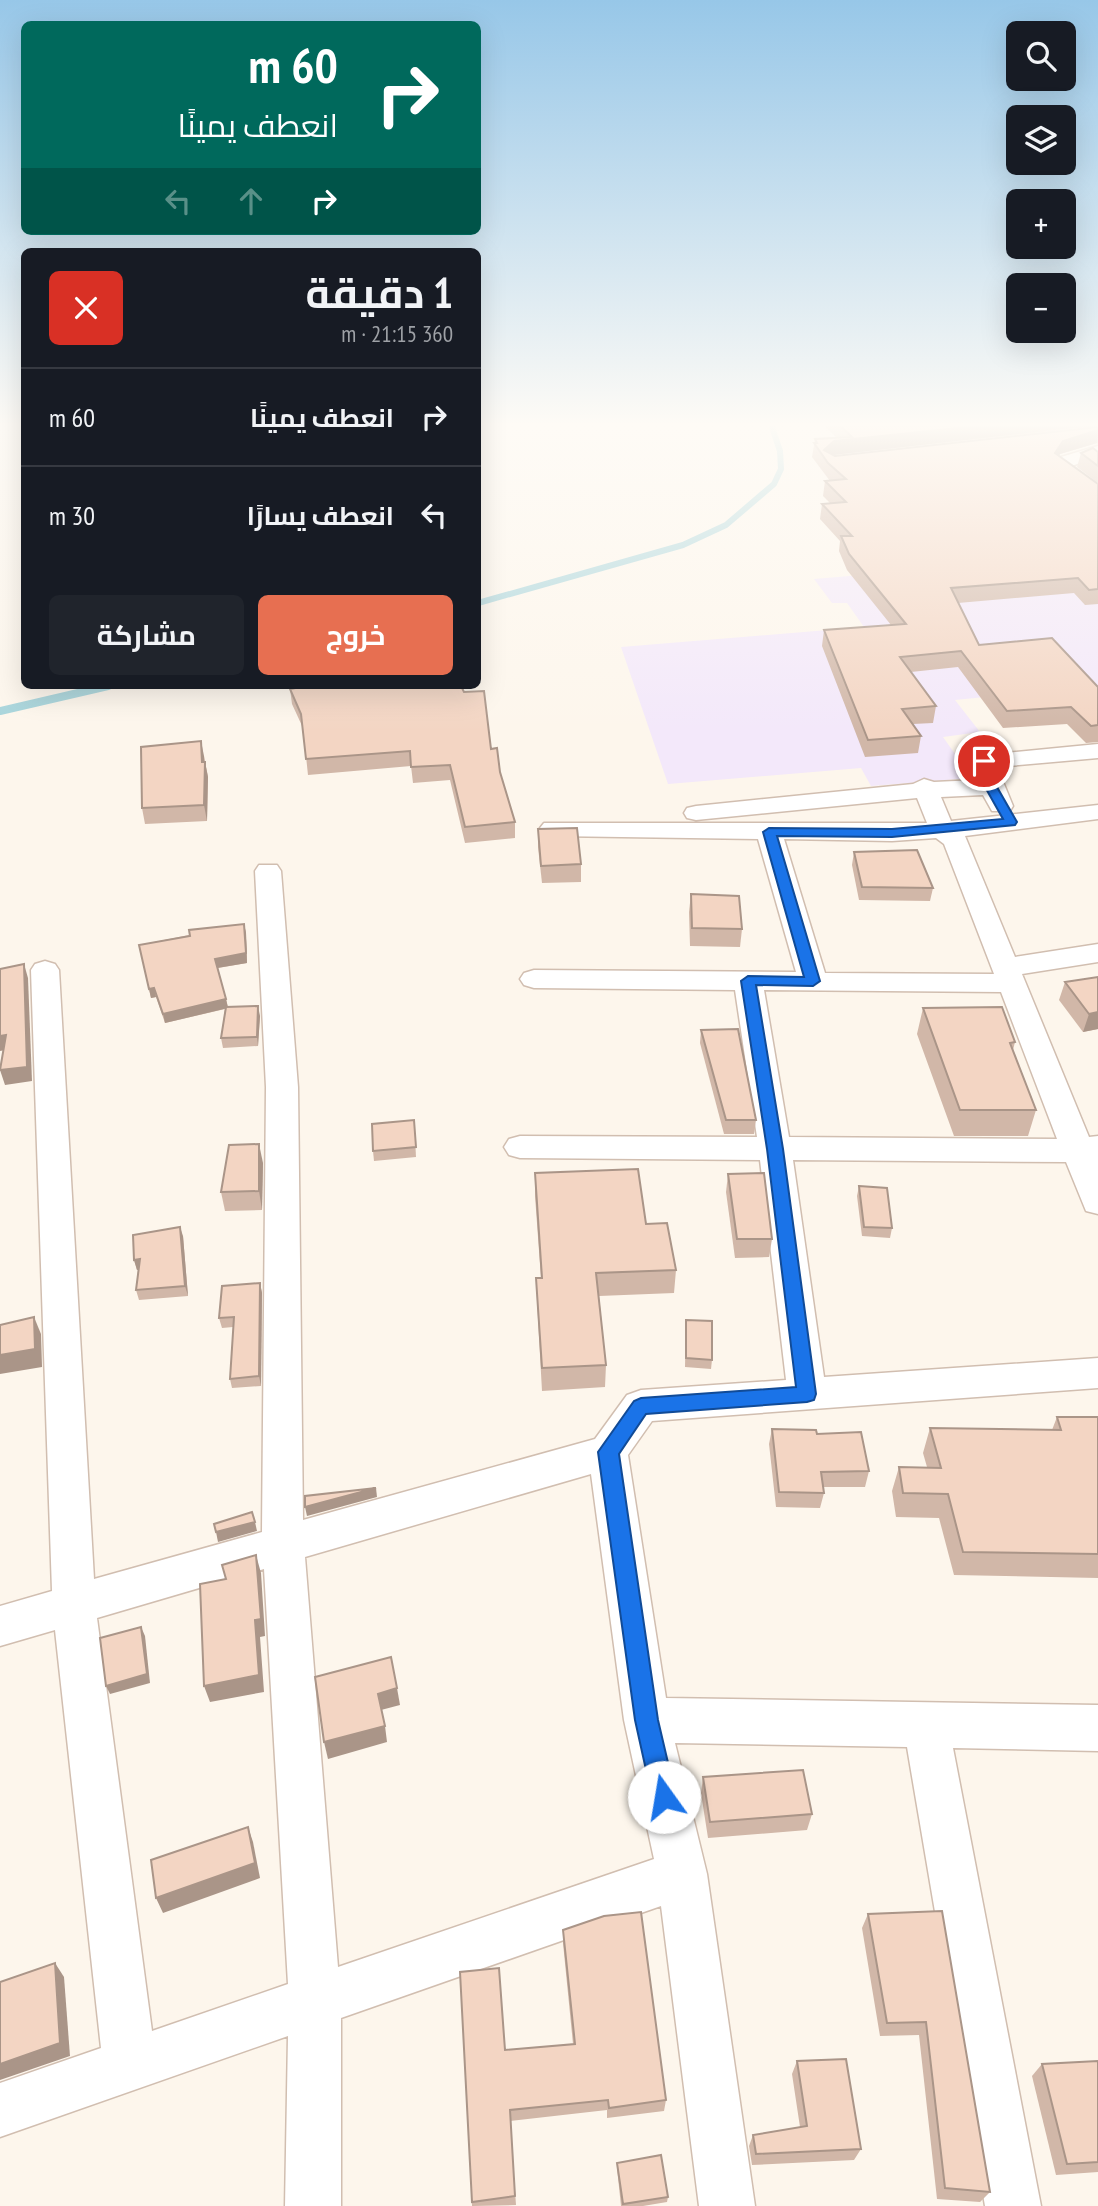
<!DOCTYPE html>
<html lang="ar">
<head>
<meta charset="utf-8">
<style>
  body { margin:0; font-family:"PT Sans Narrow",Cairo,sans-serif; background:#20242c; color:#f1f3f6; direction:rtl; height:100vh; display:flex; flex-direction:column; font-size:26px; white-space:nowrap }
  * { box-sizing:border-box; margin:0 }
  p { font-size:23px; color:#9ea1a6 }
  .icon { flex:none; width:38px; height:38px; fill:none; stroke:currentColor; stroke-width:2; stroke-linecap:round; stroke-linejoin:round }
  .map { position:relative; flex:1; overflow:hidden; direction:ltr }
  .side { position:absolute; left:21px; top:248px; width:460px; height:441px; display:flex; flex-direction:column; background:#171b24; border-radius:10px; box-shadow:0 7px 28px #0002; direction:rtl }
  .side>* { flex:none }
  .top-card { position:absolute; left:21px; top:21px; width:460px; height:214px; border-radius:10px; box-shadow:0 7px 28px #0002; direction:rtl; background:#00695c; color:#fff; overflow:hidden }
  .fabs { position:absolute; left:1006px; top:21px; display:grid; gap:14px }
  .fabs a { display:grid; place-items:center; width:70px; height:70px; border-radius:10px; background:#171b24; box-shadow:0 7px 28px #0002; font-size:35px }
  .pin { position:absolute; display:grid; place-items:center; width:60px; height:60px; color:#fff; margin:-30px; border:4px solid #fff; border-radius:50%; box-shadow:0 2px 7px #0007 }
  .me { position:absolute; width:77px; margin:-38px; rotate:347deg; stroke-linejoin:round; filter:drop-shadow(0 0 5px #0008) }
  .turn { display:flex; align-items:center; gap:24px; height:147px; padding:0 28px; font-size:32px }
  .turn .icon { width:91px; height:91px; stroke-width:2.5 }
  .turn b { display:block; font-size:49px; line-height:60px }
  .lanes { display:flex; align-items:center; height:66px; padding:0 28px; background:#0003; justify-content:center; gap:35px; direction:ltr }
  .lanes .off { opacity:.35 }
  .round { display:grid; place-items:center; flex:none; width:74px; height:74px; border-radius:10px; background:#20242c }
  .overview { display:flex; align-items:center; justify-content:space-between; height:119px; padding:0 28px }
  h1 { font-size:42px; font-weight:700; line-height:52px }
  .action { display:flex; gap:14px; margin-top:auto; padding:14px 28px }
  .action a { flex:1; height:80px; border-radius:10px; background:#e76f51; color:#fff; font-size:28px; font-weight:700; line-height:80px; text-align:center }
  .action a+a { background:#20242c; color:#f1f3f6 }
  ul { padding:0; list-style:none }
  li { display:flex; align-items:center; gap:21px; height:98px; padding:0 28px; border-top:2px solid #363941 }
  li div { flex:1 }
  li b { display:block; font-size:26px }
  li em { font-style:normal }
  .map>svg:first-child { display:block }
</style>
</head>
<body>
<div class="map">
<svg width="1098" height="2206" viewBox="0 0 1098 2206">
  <rect width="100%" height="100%" fill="#fdf6ec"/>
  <!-- education -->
  <polygon fill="#f3e8fa" points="1098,555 1098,686 955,700 980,732 943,737 972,778 871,786 861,768 668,784 621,647 864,627 847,603 832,603 814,579"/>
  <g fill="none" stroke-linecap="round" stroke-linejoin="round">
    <!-- stream-far1 -->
    <polyline stroke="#a5d3da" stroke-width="6" points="478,603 683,545 726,525 774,484 781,469 780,451 771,424"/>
    <!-- stream -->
    <polyline stroke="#a5d3da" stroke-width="8" points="0,711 108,686"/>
    <defs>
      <g id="street">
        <polygon points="1098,446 1098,456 1072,466 1098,486 1098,499 1054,467 1061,457"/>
        <path d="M1098 744V758L997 767 1013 806 1010 811H992L983 795 941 797 951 821 1098 805V819L965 836 1015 957 1098 944V962L1022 974 1089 1137 1098 1136V1214L1086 1211 1066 1162 793 1160 824 1377 1098 1358V1388L652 1421 628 1455 666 1698 1098 1705V1751L953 1748 1041 2206H985L907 1747 675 1743 707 1874 755 2206H699L661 1906 341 2018V2206H285L288 2036 0 2137V2083L101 2048 55 1630 0 1646V1606L52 1591 31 970 35 964 45 961 55 964 59 970 94 1579 262 1532 266 1087 255 871 259 865H277L281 871 298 1087 303 1520 595 1439 627 1395 641 1390 786 1380 760 1160 520 1158 509 1155 504 1147 509 1139 520 1136 757 1137 735 990 534 988 524 985 520 979 524 973 534 970 796 972 758 839 553 836 544 833 540 828 544 823H927L917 798 696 820 687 818 684 813 687 808 696 806 913 784 924 779 934 782 977 780 972 761 976 756ZM936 838 944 844 994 974 825 973 784 839 892 841ZM764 990 1001 992 1057 1139 789 1137ZM591 1474 624 1720 654 1859 338 1967 305 1557ZM264 1569 288 1984 152 2031 97 1618Z"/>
      </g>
    </defs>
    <!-- street casing -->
    <use href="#street" stroke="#d1beb0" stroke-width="3"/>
    <!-- street -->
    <use href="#street" fill="#fff" fill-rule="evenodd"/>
  </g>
  <!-- wall -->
  <g fill="#d1b7a8">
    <polygon points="822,424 1098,424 1098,426 833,455 835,456 1098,430 1098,444 1097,443 1060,454 1059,456 1098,484 1098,604 1085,605 1074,593 958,603 979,645 1098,687 1098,742 1086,743 1067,724 1003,728 958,667 911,672 936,706 933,723 913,724 921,736 918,753 865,757 822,646 824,630 891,625 847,570 839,551 840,541 820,519 822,504 831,504 823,496 825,481 830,481 812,457 815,439 837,438"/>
    <polygon points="1098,452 1098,483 1077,467 1081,453"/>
    <polygon points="290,689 491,749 500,772 515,822 515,838 465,843 450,780 413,783 411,766 308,775 303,728 292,704"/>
    <polygon points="204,756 208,777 207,821 145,824 142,808"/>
    <polygon points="538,829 581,864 581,882 542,883 538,847"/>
    <polygon points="854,852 933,888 930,901 859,900 852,865"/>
    <polygon points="691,894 742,929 740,947 690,946 689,912"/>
    <polygon points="244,924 246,933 247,963 218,968 228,1007 260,1016 258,1046 223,1048 221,1038 225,1009 165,1023 156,997 151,998 139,945"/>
    <polygon points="1098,977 1098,1029 1083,1032 1059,1000 1065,982"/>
    <polygon points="923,1008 1015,1042 1013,1050 1036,1110 1028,1136 954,1136 917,1034"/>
    <polygon points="701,1030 756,1120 754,1134 724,1134 700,1043"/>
    <polygon points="414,1120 416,1157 374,1161 373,1151"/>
    <polygon points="263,1163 262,1210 225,1211 221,1192"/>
    <polygon points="535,1173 646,1224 676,1270 674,1293 599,1296 606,1365 605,1387 542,1391 537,1301 536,1278 541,1278 535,1196"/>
    <polygon points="728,1174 772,1239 769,1257 735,1258 726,1192"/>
    <polygon points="859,1186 892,1228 890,1238 862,1236 857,1196"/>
    <polygon points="183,1236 188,1296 139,1300 136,1290 138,1270 137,1270 134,1260"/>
    <polygon points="260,1283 262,1293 261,1386 232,1388 230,1379 233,1327 222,1328 219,1318"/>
    <polygon points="686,1320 712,1360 711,1369 685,1367"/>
    <polygon points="1057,1417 1098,1417 1098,1578 954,1575 939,1518 896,1517 892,1491 899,1467 927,1467 923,1453 930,1428 1052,1430"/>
    <polygon points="772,1429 817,1434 869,1471 865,1487 823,1487 824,1493 820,1508 776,1507 769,1444"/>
    <polygon points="703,1777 812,1814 807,1830 708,1838 701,1793"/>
    <polygon points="942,1911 990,2192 980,2202 937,2199 919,2035 880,2036 862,1928 868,1914"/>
    <polygon points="563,1930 666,2100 664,2111 607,2118 607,2110 510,2121 516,2205 472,2206 472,2202 505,2050 573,2044 563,1943"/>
    <polygon points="797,2061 861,2149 854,2160 752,2165 749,2146 753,2135 800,2127 792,2074"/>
    <polygon points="1098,2061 1098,2172 1056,2175 1032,2076 1042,2064"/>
    <polygon points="617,2163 668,2197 667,2202 643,2206 621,2206 617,2168"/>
  </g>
  <!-- shaded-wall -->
  <g fill="#aa9588">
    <polygon points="996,424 1098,424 1098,425 833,455 824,450 834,441"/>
    <polygon points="1098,430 1097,443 1060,454 1051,467 1055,453 1063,441"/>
    <polygon points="201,741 204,756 205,773 205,762 208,777 207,821 204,805"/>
    <polygon points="244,924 246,933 247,963 217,968 215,959"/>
    <polygon points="24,964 28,978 32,1081 5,1085 0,1070"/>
    <polygon points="154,988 156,997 151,998 149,989"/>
    <polygon points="226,999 228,1008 165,1023 163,1014"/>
    <polygon points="258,1006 260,1016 258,1046 257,1037"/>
    <polygon points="1098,1012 1098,1029 1083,1032 1089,1014"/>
    <polygon points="6,1035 11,1049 0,1051 0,1036"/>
    <polygon points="259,1144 263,1163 262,1210 259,1191"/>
    <polygon points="180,1227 183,1236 188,1296 185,1286"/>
    <polygon points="140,1259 142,1269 137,1270 134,1260"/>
    <polygon points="260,1283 262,1293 261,1386 259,1376"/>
    <polygon points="34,1317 41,1334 42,1367 0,1374 0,1355"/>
    <polygon points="376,1488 377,1497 307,1516 305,1507"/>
    <polygon points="255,1522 257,1531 218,1542 216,1532"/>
    <polygon points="256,1555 261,1573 265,1636 260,1637 264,1692 210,1702 204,1686 255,1620"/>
    <polygon points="141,1627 145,1636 150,1683 110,1694 106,1686"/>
    <polygon points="397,1688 400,1705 381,1710 378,1694"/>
    <polygon points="385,1726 387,1742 328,1759 324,1742"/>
    <polygon points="248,1827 253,1842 260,1878 163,1913 156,1898"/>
    <polygon points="55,1963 64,1977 70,2056 0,2080 0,2064"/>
  </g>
  <!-- building -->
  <g fill="#f3d5c3" stroke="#aa9588" stroke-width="2">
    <polygon points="838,424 996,424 834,441 824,450 835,456 1098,427 1098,430 1063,441 1055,453 1098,484 1098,589 1089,590 1078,578 951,588 979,645 1052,638 1098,687 1098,725 1091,726 1071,707 1007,711 961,651 900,657 936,706 902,709 921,736 868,740 824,630 906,624 849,554 841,536 852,536 822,504 846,502 825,481 846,479 828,463 814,443 817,443 815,439 852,437"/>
    <polygon points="1093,448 1098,452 1098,466 1081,453"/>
    <polygon points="307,686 461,686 464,692 484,691 491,749 497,748 500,772 515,822 465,827 450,765 411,767 410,751 306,759 301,714 290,689"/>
    <polygon points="201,741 202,762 205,762 204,805 142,808 141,747"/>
    <polygon points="577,828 581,864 541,866 538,829"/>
    <polygon points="917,850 933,888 862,887 854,852"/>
    <polygon points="691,894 739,896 742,929 692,928"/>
    <polygon points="244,924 246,953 215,959 226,999 163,1014 154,988 149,989 139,945 190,936 189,930"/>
    <polygon points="24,964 27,1067 0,1070 6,1035 0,1036 0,969"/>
    <polygon points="1098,977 1098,1012 1089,1014 1065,982"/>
    <polygon points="258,1006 257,1037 221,1038 226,1007"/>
    <polygon points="1002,1007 1015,1042 1010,1043 1036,1110 960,1110 923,1008"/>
    <polygon points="738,1029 756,1120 726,1120 701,1030"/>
    <polygon points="414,1120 416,1147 373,1151 372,1124"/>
    <polygon points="259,1144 259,1191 221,1192 229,1145"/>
    <polygon points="638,1169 646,1224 667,1223 676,1270 596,1273 606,1365 542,1368 536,1278 542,1278 535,1173"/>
    <polygon points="764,1173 772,1239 737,1239 728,1174"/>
    <polygon points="859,1186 887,1188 892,1228 864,1227"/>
    <polygon points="180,1227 185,1286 136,1290 140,1259 134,1260 133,1235"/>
    <polygon points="260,1283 259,1376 230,1379 234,1317 219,1318 222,1286"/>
    <polygon points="34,1317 35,1349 0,1355 0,1325"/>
    <polygon points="686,1320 712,1321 712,1360 686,1358"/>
    <polygon points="1057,1417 1098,1417 1098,1554 963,1552 948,1494 903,1493 899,1467 941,1468 930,1428 1061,1430"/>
    <polygon points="772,1429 816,1430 817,1434 861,1432 869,1471 821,1472 824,1493 779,1492"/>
    <polygon points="376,1488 305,1507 305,1496"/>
    <polygon points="252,1512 255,1522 216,1532 214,1524"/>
    <polygon points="256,1555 261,1619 255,1620 259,1675 204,1686 200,1584 226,1579 222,1565"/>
    <polygon points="141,1627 147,1674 106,1686 100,1638"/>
    <polygon points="391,1657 397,1688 378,1694 385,1726 324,1742 315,1677"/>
    <polygon points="803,1770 812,1814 710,1822 703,1777"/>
    <polygon points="248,1827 255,1863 156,1898 151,1860"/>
    <polygon points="942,1911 990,2192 945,2188 926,2022 887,2023 868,1914"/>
    <polygon points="641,1912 666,2100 609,2108 608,2100 510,2110 515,2196 472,2202 460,1972 499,1968 505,2050 575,2044 563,1930 604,1916"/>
    <polygon points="55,1963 60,2043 0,2064 0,1982"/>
    <polygon points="846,2059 861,2149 756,2154 753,2135 807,2126 797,2061"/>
    <polygon points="1098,2061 1098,2162 1067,2164 1042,2064"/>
    <polygon points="661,2155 668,2197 623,2204 617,2163"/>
  </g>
  <!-- sky -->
  <linearGradient id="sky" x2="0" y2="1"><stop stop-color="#97c7e8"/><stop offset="0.58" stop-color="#fefbf6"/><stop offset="1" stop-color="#fefbf6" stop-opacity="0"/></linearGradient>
  <rect width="1098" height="732" fill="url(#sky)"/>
  <!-- route -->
  <polygon fill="#1a73e8" stroke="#114b97" stroke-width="2" points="979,758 990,761 997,787 1017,822 1015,825 892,837 777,836 820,981 813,986 756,985 783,1149 816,1394 814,1400 807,1402 646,1414 619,1454 658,1720 676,1797 673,1805 664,1809 656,1805 652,1797 635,1720 598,1452 634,1401 641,1398 796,1387 767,1149 741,981 748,976 804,977 763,832 769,828 892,829 1003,819 985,787"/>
</svg>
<div class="fabs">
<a><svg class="icon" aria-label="search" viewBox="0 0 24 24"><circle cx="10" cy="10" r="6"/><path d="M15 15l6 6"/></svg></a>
<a><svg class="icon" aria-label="layers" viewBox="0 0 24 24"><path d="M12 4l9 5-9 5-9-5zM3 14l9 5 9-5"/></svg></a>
<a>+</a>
<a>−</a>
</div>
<div class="pin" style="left:984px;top:761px;background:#d93025"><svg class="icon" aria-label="arrive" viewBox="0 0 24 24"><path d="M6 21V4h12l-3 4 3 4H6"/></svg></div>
<svg class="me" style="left:664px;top:1797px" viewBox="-20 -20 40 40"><circle r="19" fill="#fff"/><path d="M0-13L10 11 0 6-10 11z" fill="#1a73e8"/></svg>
<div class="top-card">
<div class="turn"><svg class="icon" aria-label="right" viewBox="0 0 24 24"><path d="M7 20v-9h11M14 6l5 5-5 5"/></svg><div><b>60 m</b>انعطف يمينًا</div></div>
<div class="lanes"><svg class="icon off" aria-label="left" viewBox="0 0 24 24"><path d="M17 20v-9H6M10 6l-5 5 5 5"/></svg><svg class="icon off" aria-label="ahead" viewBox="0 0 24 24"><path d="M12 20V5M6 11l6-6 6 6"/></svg><svg class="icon" aria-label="right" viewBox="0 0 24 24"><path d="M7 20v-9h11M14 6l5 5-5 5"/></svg></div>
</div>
<section class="side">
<div class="overview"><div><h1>1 دقيقة</h1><p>360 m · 21:15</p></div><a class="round" style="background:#d93025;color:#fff"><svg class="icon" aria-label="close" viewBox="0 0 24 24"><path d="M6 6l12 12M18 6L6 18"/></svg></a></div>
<ul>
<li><svg class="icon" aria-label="right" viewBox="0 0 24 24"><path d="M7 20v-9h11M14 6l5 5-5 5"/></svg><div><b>انعطف يمينًا</b></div><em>60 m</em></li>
<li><svg class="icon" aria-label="left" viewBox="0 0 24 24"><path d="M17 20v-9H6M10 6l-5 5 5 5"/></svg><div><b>انعطف يسارًا</b></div><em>30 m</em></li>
</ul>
<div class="action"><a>خروج</a><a>مشاركة</a></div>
</section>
</div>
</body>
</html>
